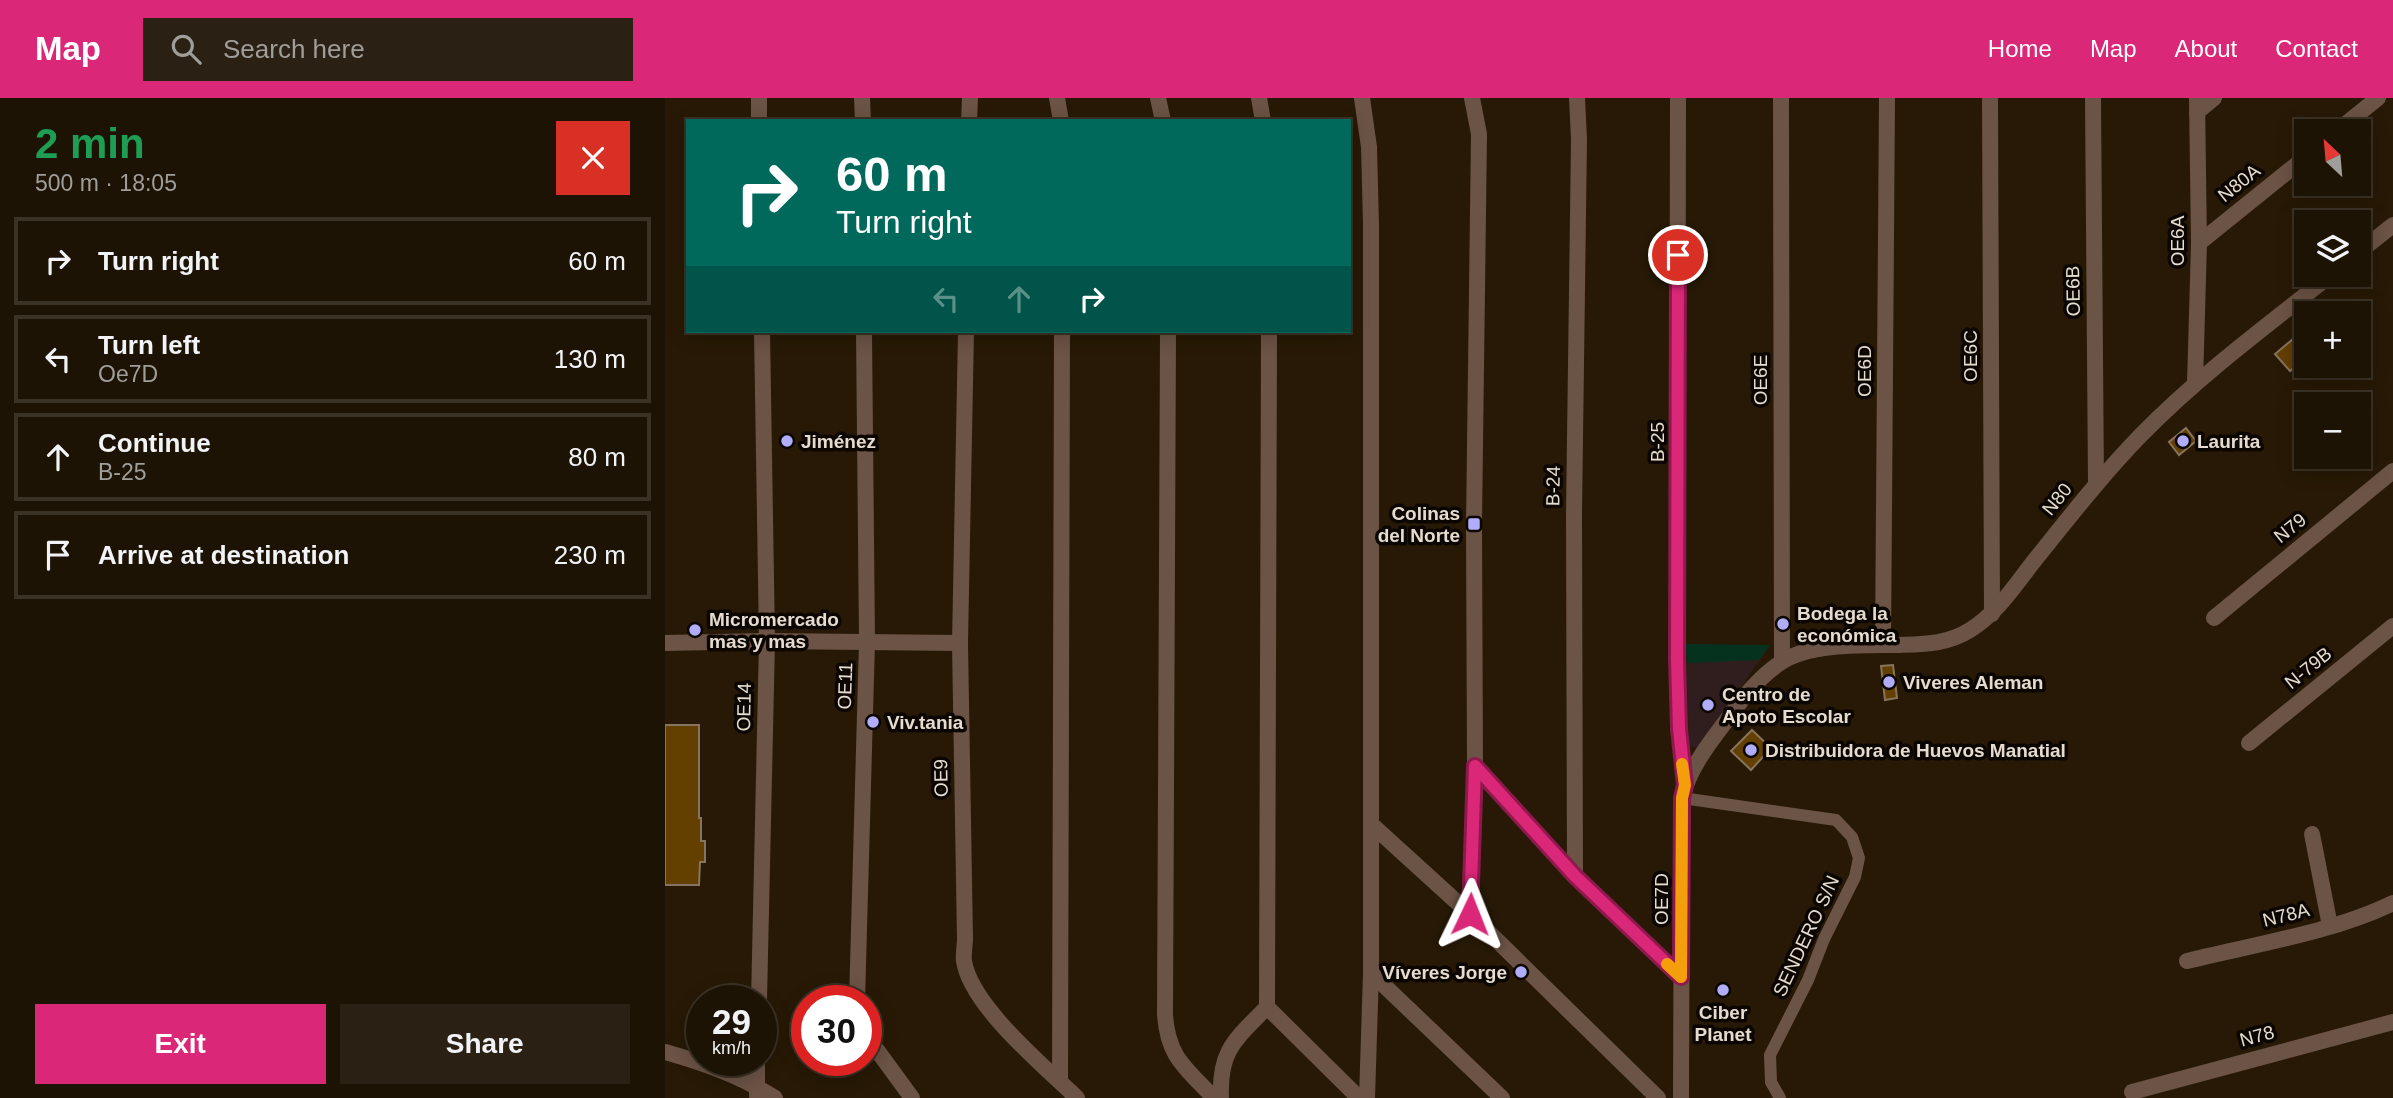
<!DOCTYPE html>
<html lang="en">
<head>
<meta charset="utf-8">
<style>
  body { margin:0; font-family:Arial,sans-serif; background:#2a2013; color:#f1f3f6; height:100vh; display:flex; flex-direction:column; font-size:26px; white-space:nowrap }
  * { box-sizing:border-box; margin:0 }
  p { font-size:23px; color:#a09e9a }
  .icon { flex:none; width:38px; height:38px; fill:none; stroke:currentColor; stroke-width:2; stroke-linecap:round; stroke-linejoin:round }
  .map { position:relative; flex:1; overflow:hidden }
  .drawer { display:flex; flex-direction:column; background:#1d1304; width:665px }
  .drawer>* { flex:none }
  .top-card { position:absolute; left:21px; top:21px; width:665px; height:214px; border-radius:0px; box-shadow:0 4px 18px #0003,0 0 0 2px #3b3226; background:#00695c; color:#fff; overflow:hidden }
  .needle { width:46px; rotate:334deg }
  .fabs { position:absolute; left:1629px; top:21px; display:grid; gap:14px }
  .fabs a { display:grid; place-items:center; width:77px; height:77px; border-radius:0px; background:#1d1304; box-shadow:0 4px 18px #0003,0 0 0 2px #3b3226; font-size:35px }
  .speed { position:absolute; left:21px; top:887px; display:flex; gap:14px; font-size:35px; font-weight:700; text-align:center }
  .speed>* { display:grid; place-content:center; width:91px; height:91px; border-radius:50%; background:#1d1304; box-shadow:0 4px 18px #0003,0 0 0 2px #3b3226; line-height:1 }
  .speed small { font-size:18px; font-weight:400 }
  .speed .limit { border:10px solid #d22; background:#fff; color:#111 }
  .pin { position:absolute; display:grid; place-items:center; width:60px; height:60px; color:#fff; margin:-30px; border:4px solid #fff; border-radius:50%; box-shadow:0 2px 7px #0007 }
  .me { position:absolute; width:77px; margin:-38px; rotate:2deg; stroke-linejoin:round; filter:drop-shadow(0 0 5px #0008) }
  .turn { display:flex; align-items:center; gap:24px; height:147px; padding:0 35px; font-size:32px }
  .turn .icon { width:91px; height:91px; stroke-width:2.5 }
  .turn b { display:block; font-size:49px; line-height:60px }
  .lanes { display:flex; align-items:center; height:66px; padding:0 35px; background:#0003; justify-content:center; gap:35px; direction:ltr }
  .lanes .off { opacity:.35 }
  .round { display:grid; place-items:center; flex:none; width:74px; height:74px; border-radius:0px; background:#2a2013 }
  .head { display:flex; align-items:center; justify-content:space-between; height:119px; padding:0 35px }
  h1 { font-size:42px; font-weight:800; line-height:52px; color:#1e9e55 }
  .cta { display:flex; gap:14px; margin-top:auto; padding:14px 35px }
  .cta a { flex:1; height:80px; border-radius:0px; background:#db2777; color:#fff; font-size:28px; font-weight:800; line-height:80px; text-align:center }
  .cta a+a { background:#2a2013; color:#f1f3f6 }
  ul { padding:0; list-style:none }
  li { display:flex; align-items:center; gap:21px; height:88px; margin:0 14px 10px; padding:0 21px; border:4px solid #3b3226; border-radius:0px }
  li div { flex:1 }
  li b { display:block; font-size:26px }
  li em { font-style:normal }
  header { display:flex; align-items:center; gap:42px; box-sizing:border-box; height:98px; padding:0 35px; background:#db2777; color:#fff }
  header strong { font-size:33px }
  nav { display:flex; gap:38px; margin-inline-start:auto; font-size:24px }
  .search { width:490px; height:63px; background:#2a2013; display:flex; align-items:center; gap:18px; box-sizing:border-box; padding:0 24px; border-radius:0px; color:#a09e9a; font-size:26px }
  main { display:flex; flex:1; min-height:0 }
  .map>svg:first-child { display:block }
</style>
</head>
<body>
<header>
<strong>Map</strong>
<div class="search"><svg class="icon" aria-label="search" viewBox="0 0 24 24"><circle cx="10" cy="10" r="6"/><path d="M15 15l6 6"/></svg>Search here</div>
<nav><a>Home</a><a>Map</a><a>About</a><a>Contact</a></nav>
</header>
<main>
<section class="drawer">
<div class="head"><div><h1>2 min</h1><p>500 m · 18:05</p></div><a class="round" style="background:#d93025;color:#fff"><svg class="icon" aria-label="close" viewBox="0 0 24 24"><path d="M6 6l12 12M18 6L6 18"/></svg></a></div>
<ul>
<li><svg class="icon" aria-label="right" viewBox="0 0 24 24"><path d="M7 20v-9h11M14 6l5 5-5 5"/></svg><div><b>Turn right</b></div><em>60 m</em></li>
<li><svg class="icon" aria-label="left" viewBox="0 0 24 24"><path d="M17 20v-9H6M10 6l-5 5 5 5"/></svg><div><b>Turn left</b><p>Oe7D</p></div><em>130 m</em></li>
<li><svg class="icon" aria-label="ahead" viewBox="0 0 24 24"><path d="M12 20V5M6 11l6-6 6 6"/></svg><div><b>Continue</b><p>B-25</p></div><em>80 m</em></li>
<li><svg class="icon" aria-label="arrive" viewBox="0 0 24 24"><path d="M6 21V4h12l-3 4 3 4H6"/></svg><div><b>Arrive at destination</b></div><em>230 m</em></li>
</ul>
<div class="cta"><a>Exit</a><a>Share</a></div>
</section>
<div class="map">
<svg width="1728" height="1000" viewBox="0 0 1728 1000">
  <rect width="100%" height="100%" fill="#271905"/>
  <!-- education -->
  <polygon fill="#301d1d" points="1021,546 1105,547 1034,650 1024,649"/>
  <!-- green -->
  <polygon fill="#05311f" points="1021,546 1105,547 1094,562 1022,565"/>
  <!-- building -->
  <g fill="#633f00" stroke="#86745e" stroke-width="2">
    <polygon points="1628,241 1642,259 1625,273 1610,256"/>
    <polygon points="1521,330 1531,343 1514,357 1504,344"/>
    <polygon points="1228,567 1232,600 1220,602 1216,568"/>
    <polygon points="0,627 34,627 34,720 36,720 36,743 40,743 40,764 35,764 34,787 0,787"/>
    <polygon points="1087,632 1106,650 1086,672 1066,653"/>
  </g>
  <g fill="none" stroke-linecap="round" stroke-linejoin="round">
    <!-- pedestrian -->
    <polyline stroke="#6b5345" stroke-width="12" points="1017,700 1171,722 1187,739 1194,760 1190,779 1159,841 1143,882 1105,957 1106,984 1115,1000"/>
    <!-- minor -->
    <g stroke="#6b5345" stroke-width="16">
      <polyline points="94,0 94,23"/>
      <polyline points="197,0 198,23"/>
      <polyline points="392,0 396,23"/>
      <polyline points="493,0 498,23"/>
      <polyline points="594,0 598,23"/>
      <polyline points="697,0 704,49 706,127 706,875 702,1000"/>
      <polyline points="1013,0 1012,560 1014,631 1020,687"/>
      <polyline points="1116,0 1117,563"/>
      <polyline points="1325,0 1327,516"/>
      <polyline points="1428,0 1431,386"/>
      <polyline points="1532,14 1549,0"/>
      <polyline points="304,23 305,0"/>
      <polyline points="1672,33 1713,0"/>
      <polyline points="1534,145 1642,58"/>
      <polyline points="1694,154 1728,127"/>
      <path d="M301 233 295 545 300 841C300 848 298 856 299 863 306 908 379 968 412 1000"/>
      <path d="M503 233 500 917C503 960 521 970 549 1000"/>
      <polyline points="1530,286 1534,145 1532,0"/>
      <polyline points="1549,520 1728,373"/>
      <polyline points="0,545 102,543 295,545"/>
      <polyline points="1218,547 1222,0"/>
      <polyline points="1584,645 1728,528"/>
      <polyline points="810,668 910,778 1016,879"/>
      <polyline points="706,726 805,816 993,1000"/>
      <polyline points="1647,736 1665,828"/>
      <polyline points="910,778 909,416 914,41 912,0"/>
      <polyline points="805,816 810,668 809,426 814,36 807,0"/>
      <path d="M1522 863C1587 847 1669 834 1728 805"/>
      <polyline points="706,875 837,1000"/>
      <polyline points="94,903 102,543 97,233"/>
      <polyline points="192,903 202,544 199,233"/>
      <polyline points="602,909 694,1000"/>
      <polyline points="201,929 209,948 247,1000"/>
      <path d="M0 954C39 965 76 978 110 1000"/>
      <polyline points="395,983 397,233"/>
      <polyline points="1467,994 1728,924"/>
      <polyline points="92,998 92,962"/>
      <path d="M556 1000C554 952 570 942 602 909L604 233"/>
      <path d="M1016 1000 1017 700C1024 671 1043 647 1061 623 1077 601 1093 580 1115 565 1143 545 1201 547 1234 547 1260 546 1283 546 1305 532 1334 514 1352 484 1373 458 1406 417 1439 375 1476 337 1534 278 1601 228 1666 177"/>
    </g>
  </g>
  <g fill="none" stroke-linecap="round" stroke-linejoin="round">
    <defs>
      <polyline id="route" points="805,816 810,668 910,778 1016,879 1017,700 1020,687 1014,631 1012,560 1013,157"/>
    </defs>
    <!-- route casing -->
    <use href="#route" stroke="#8e194d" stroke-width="18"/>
    <!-- route -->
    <use href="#route" stroke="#db2777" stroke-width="12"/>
    <!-- slow -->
    <polyline stroke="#f59e0b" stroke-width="12" points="1002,866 1016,879 1017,700 1020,687 1017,666"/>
  </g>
  <!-- markers -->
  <g fill="#b1adfa" stroke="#0b0601" stroke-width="2.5">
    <circle cx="122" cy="343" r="7"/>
    <circle cx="1518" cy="343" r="7"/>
    <rect x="802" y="419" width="14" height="14" rx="3.5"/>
    <circle cx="1118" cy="526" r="7"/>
    <circle cx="30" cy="532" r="7"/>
    <circle cx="1224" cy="584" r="7"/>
    <circle cx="1043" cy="607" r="7"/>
    <circle cx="208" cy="624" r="7"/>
    <circle cx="1086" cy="652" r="7"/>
    <circle cx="856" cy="874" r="7"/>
    <circle cx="1058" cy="892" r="7"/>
  </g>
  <g text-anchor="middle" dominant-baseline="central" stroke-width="7" stroke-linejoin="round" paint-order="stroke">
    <!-- street labels -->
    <g font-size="19" fill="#e5dccf" stroke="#0b0601">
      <text transform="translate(1574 85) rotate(-39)">N80A</text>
      <text transform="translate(1512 143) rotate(-90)">OE6A</text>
      <text transform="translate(1408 193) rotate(-91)">OE6B</text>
      <text transform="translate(1305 258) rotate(-90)">OE6C</text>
      <text transform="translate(1199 273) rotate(-90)">OE6D</text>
      <text transform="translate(1095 282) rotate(-90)">OE6E</text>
      <text transform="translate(992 344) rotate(-90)">B-25</text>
      <text transform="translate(888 388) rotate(-89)">B-24</text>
      <text transform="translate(1392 401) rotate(-51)">N80</text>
      <text transform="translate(1625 430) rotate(-39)">N79</text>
      <text transform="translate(1643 570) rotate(-39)">N-79B</text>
      <text transform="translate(180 588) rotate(-88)">OE11</text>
      <text transform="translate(79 609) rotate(-89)">OE14</text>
      <text transform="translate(276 680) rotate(-91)">OE9</text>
      <text transform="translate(996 801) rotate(-90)">OE7D</text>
      <text transform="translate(1621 817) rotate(-14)">N78A</text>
      <text transform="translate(1141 838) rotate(-65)">SENDERO S/N</text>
      <text transform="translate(1592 938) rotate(-15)">N78</text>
    </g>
    <!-- poi labels -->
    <g font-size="19" font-weight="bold" fill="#e5dccf" stroke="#0b0601" text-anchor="start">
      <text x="136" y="343">Jiménez</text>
      <text x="1532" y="343">Laurita</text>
      <text x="795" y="415" text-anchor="end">Colinas<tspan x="795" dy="22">del Norte</tspan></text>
      <text x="1132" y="515">Bodega la<tspan x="1132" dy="22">económica</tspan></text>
      <text x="44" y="521">Micromercado<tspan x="44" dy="22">mas y mas</tspan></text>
      <text x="1238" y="584">Viveres Aleman</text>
      <text x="1057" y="596">Centro de<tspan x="1057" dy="22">Apoto Escolar</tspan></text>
      <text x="222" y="624">Viv.tania</text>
      <text x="1100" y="652">Distribuidora de Huevos Manatial</text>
      <text x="842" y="874" text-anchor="end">Víveres Jorge</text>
      <text x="1058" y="914" text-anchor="middle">Ciber<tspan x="1058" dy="22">Planet</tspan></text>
    </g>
  </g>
</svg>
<div class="fabs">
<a><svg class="needle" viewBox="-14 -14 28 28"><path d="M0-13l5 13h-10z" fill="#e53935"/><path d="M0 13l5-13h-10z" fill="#a09e9a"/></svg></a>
<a><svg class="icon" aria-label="layers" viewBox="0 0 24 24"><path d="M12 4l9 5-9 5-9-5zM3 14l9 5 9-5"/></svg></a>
<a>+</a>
<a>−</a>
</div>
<div class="speed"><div>29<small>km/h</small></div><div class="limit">30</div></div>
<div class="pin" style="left:1013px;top:157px;background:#d93025"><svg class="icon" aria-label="arrive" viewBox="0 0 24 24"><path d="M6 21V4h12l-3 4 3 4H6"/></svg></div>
<svg class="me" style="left:805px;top:816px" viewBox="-20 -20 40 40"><path d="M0-17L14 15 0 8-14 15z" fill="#db2777" stroke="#fff" stroke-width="4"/></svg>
<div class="top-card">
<div class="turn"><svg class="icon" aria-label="right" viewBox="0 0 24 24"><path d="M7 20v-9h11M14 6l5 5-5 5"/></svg><div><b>60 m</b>Turn right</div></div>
<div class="lanes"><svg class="icon off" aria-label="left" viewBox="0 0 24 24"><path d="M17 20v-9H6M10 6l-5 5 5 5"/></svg><svg class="icon off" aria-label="ahead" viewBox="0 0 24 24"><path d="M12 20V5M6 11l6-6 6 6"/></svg><svg class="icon" aria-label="right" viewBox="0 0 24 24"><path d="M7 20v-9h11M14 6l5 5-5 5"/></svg></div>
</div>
</div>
</main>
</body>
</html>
